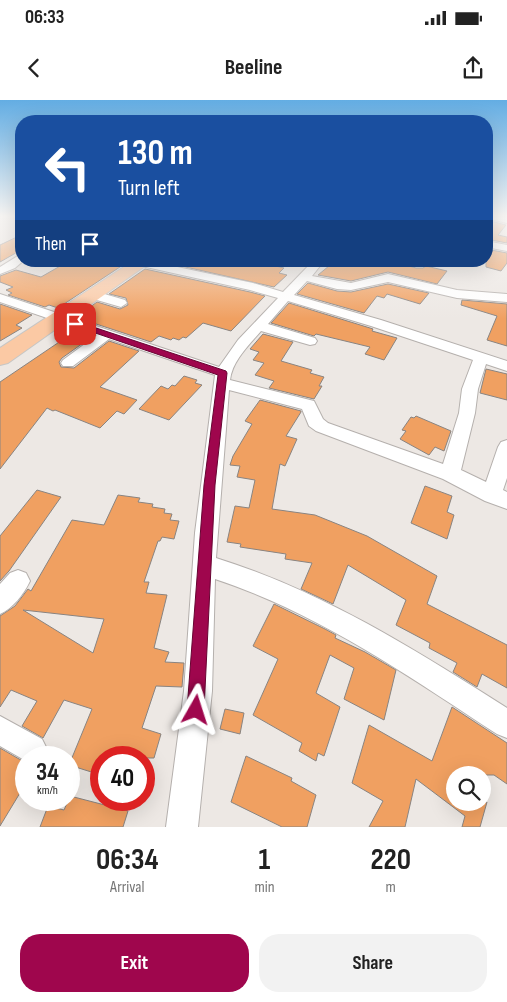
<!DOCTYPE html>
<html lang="en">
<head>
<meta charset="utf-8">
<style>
  body { margin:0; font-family:"Sofia Sans Condensed",sans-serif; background:#f2f2f2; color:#222; height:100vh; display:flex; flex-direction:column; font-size:19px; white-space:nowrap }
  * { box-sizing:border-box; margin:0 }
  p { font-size:16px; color:#767676 }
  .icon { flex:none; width:28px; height:28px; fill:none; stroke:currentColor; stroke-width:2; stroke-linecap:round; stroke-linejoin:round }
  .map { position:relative; height:727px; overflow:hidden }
  .side { display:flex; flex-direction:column; background:#fff; flex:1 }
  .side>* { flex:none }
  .guide { position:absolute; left:15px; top:15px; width:478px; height:152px; border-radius:20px; box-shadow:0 5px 20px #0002; background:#1a4fa0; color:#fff; overflow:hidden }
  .controls { position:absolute; left:446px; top:666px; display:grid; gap:10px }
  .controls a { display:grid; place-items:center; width:45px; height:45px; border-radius:50%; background:#fff; box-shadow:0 5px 20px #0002; font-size:25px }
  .speed { position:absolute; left:15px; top:646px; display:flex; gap:10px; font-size:25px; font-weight:700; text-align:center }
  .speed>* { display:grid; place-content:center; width:65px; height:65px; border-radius:50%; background:#fff; box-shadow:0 5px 20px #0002; line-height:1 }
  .speed small { font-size:12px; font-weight:400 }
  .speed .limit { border:8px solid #d22; background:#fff; color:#111 }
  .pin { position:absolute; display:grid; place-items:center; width:42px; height:42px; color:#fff; margin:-21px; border-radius:10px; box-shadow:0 2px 8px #0006 }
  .me { position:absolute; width:55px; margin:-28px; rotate:6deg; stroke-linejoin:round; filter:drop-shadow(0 0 4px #0008) }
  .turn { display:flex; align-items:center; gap:18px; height:105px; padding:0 20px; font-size:22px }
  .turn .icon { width:65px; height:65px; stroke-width:2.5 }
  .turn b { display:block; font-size:35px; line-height:42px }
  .then { display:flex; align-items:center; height:48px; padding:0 20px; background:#0003; gap:10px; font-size:19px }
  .eta { display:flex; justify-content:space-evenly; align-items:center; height:85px; text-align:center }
  .eta b { font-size:30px; font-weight:700; line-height:35px }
  .primary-button { display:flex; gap:10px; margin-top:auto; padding:10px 20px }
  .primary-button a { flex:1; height:58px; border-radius:20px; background:#9f064d; color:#fff; font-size:20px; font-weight:700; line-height:58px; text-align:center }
  .primary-button a+a { background:#f2f2f2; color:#222 }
  .status { display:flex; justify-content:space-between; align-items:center; height:35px; padding:0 25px; background:#fff; direction:ltr }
  .status svg { height:14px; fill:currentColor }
  header { display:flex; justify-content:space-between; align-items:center; height:65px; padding:0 20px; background:#fff; font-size:22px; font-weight:700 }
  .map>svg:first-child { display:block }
</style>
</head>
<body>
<div class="status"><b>06:33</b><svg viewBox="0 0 49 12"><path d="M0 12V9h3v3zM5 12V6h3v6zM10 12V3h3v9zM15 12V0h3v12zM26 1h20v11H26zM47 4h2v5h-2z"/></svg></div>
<header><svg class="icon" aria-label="back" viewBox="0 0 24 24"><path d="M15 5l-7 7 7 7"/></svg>Beeline<svg class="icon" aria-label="share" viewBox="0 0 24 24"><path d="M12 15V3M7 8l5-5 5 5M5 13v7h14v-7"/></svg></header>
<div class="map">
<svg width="507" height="727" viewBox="0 0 507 727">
  <rect width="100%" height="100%" fill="#ede8e4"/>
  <!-- building -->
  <g fill="#f0a061" stroke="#898481" fill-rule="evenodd">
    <polygon points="486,120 506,125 498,135 507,137 507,143 486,139"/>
    <polygon points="21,135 21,150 0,162 0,145"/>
    <polygon points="486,149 507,153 507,163 501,171 486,167"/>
    <polygon points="69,161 129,161 58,208 49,205 45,207 8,195 12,193 6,190 13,187 0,182 0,176 16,170 41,177"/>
    <polygon points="159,161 255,161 284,168 279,173 287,175 274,187"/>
    <polygon points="335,161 392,161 416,168 423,168 426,166 447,171 437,184 388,172 351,181 318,175"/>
    <polygon points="145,169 250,192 265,196 231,231 203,223 186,238 183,237 179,240 173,238 171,240 159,236 151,242 87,221 82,213 97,202 120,209 128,205 126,198 109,194"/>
    <polygon points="308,183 337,191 351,192 388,184 429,193 420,204 387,194 384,198 377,196 364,213 297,194"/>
    <polygon points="462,200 507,204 507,246 487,240 497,216 461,205"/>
    <polygon points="289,203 370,228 373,229 372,231 397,238 384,260 365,254 370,247 316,234 314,236 271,223"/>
    <polygon points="0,204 32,215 16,225 22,228 0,241"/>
    <polygon points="77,230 93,236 62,258 59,262 61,267 74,268 109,241 139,251 100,287 137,300 124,314 117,311 100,328 55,310 53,311 47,308 0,369 0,282"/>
    <polygon points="263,234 293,242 281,261 312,270 310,273 324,277 319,286 322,286 314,299 269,288 274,281 255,275 264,263 253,260 259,252 250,249"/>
    <polygon points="486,269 507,274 507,300 480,293"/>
    <polygon points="184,276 197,280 195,283 202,285 169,320 139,309 161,286 168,289 172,285 175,286"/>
    <polygon points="260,300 301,311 301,312 286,336 297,339 285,366 280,364 272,409 315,415 367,436 437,476 427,504 507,545 507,588 482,574 477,587 453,572 457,563 429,548 430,543 396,525 406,500 348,465 333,504 301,489 312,463 285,459 286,454 240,447 241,444 227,442 235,406 249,408 255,380 237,377 240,366 230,365 233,356 252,324 245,321"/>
    <polygon points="416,316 451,331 444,351 435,347 429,355 400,339 406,331 402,330 411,317 414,318"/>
    <polygon points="425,386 452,396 447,412 454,415 447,439 411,423"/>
    <polygon points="37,390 61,397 9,471 0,481 0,436"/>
    <path d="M118 395 140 398 138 402 153 404 152 407 165 409 164 413 172 414 170 420 179 421 174 439 162 437 160 441H158L144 482H149L146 493 167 495 154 548 169 552 165 562 184 563 182 587 156 586 142 628 161 634 154 658H101V675L69 665 92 609 64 600 43 638 22 626 37 601 11 590 0 607V516L15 506 28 489 31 491 72 420 104 425ZM23 510 104 519 93 553Z"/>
    <polygon points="274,504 325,529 336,535 335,538 365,552 396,570 384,620 344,599 354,568 330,555 316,593 340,607 324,656 318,653 316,661 299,651 302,643 253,615 278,559 253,546"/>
    <polygon points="452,607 507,643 507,684 494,675 455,675 455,702 487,702 480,727 462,727 465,716 416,679 405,727 369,727 383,701 352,683 369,625 432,661"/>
    <polygon points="225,609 244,613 240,634 220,629"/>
    <polygon points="0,648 26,663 26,683 0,726"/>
    <polygon points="246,656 292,678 291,681 316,695 307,727 282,727 231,702"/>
    <polygon points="70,696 128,711 123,727 40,727 48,706 64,710"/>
  </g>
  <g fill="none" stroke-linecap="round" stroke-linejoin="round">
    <defs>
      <g id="minor">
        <polygon points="488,117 507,117 507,123 490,119"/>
        <polygon points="486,141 507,145 507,151 486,147"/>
        <polygon points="21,154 23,161 15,168 0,174 0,167"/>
        <path d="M137 161H149L253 183 283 192 313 161H324L312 176 351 183 388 174 457 190 507 194V202L457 198 388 182 351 190 337 189 307 181 294 195 381 220 507 261V271L486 264 478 289 475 313 461 370 486 382 498 347 501 342 507 340V378L503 390 507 392V409L485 401 443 379 316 331 309 326 302 309 229 290 216 458C322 491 414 549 507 608V638L497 634C407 575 318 513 215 479L212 591 198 727H166L184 591 195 433 215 275 109 239 73 266H63L61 263 63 260 97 235 0 202V194L219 267 238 240 278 198 250 190 137 165ZM288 201 371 226 473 260 462 289 459 313 443 364 328 323 323 319 314 301 230 280C232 261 249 245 261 231L310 245 315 244 317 241 315 238 268 224Z"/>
        <polygon points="94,191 125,200 127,203 121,207 90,198 88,195"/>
        <path d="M18 470 26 473 30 481C24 494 13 508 0 514V484L10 473Z"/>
        <polygon points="0,616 42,639 47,649 43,658 26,658 26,661 0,646"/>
      </g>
      <polygon id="highway" points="133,161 152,161 8,263 0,265 0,248"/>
    </defs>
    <!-- minor casing -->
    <use href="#minor" stroke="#b5b0ad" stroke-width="2"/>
    <!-- highway casing -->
    <use href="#highway" stroke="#c6c6c5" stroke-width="2"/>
    <!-- minor -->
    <use href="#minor" fill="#fff" fill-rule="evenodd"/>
    <!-- highway -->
    <use href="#highway" fill="#fbc9a4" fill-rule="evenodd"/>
  </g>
  <!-- sky -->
  <linearGradient id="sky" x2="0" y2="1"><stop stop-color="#63ade3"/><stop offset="0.53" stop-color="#f7f5f3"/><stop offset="1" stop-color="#f7f5f3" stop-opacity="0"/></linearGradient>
  <rect width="507" height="219" fill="url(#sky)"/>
  <!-- route -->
  <polygon fill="#9f064d" stroke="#670432" points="72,222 78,222 226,271 227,273 215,385 204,610 202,617 196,619 190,617 187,610 204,385 218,275 72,225"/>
</svg>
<div class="controls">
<a><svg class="icon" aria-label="search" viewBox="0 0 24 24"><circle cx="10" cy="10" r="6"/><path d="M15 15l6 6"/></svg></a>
</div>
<div class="speed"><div>34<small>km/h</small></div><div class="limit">40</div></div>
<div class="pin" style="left:75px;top:224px;background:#d93025"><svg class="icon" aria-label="arrive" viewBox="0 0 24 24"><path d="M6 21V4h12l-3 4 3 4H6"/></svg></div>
<svg class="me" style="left:196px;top:610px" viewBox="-20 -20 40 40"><path d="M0-17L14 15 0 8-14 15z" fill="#9f064d" stroke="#fff" stroke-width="4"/></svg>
<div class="guide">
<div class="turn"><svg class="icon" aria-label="left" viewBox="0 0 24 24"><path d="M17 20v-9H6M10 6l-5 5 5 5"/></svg><div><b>130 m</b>Turn left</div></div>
<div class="then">Then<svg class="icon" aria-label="arrive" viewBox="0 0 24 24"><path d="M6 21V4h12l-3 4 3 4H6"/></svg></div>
</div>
</div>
<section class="side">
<div class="eta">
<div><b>06:34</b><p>Arrival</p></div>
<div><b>1</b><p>min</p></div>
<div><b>220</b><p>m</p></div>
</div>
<div class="primary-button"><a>Exit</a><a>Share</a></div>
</section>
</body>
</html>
